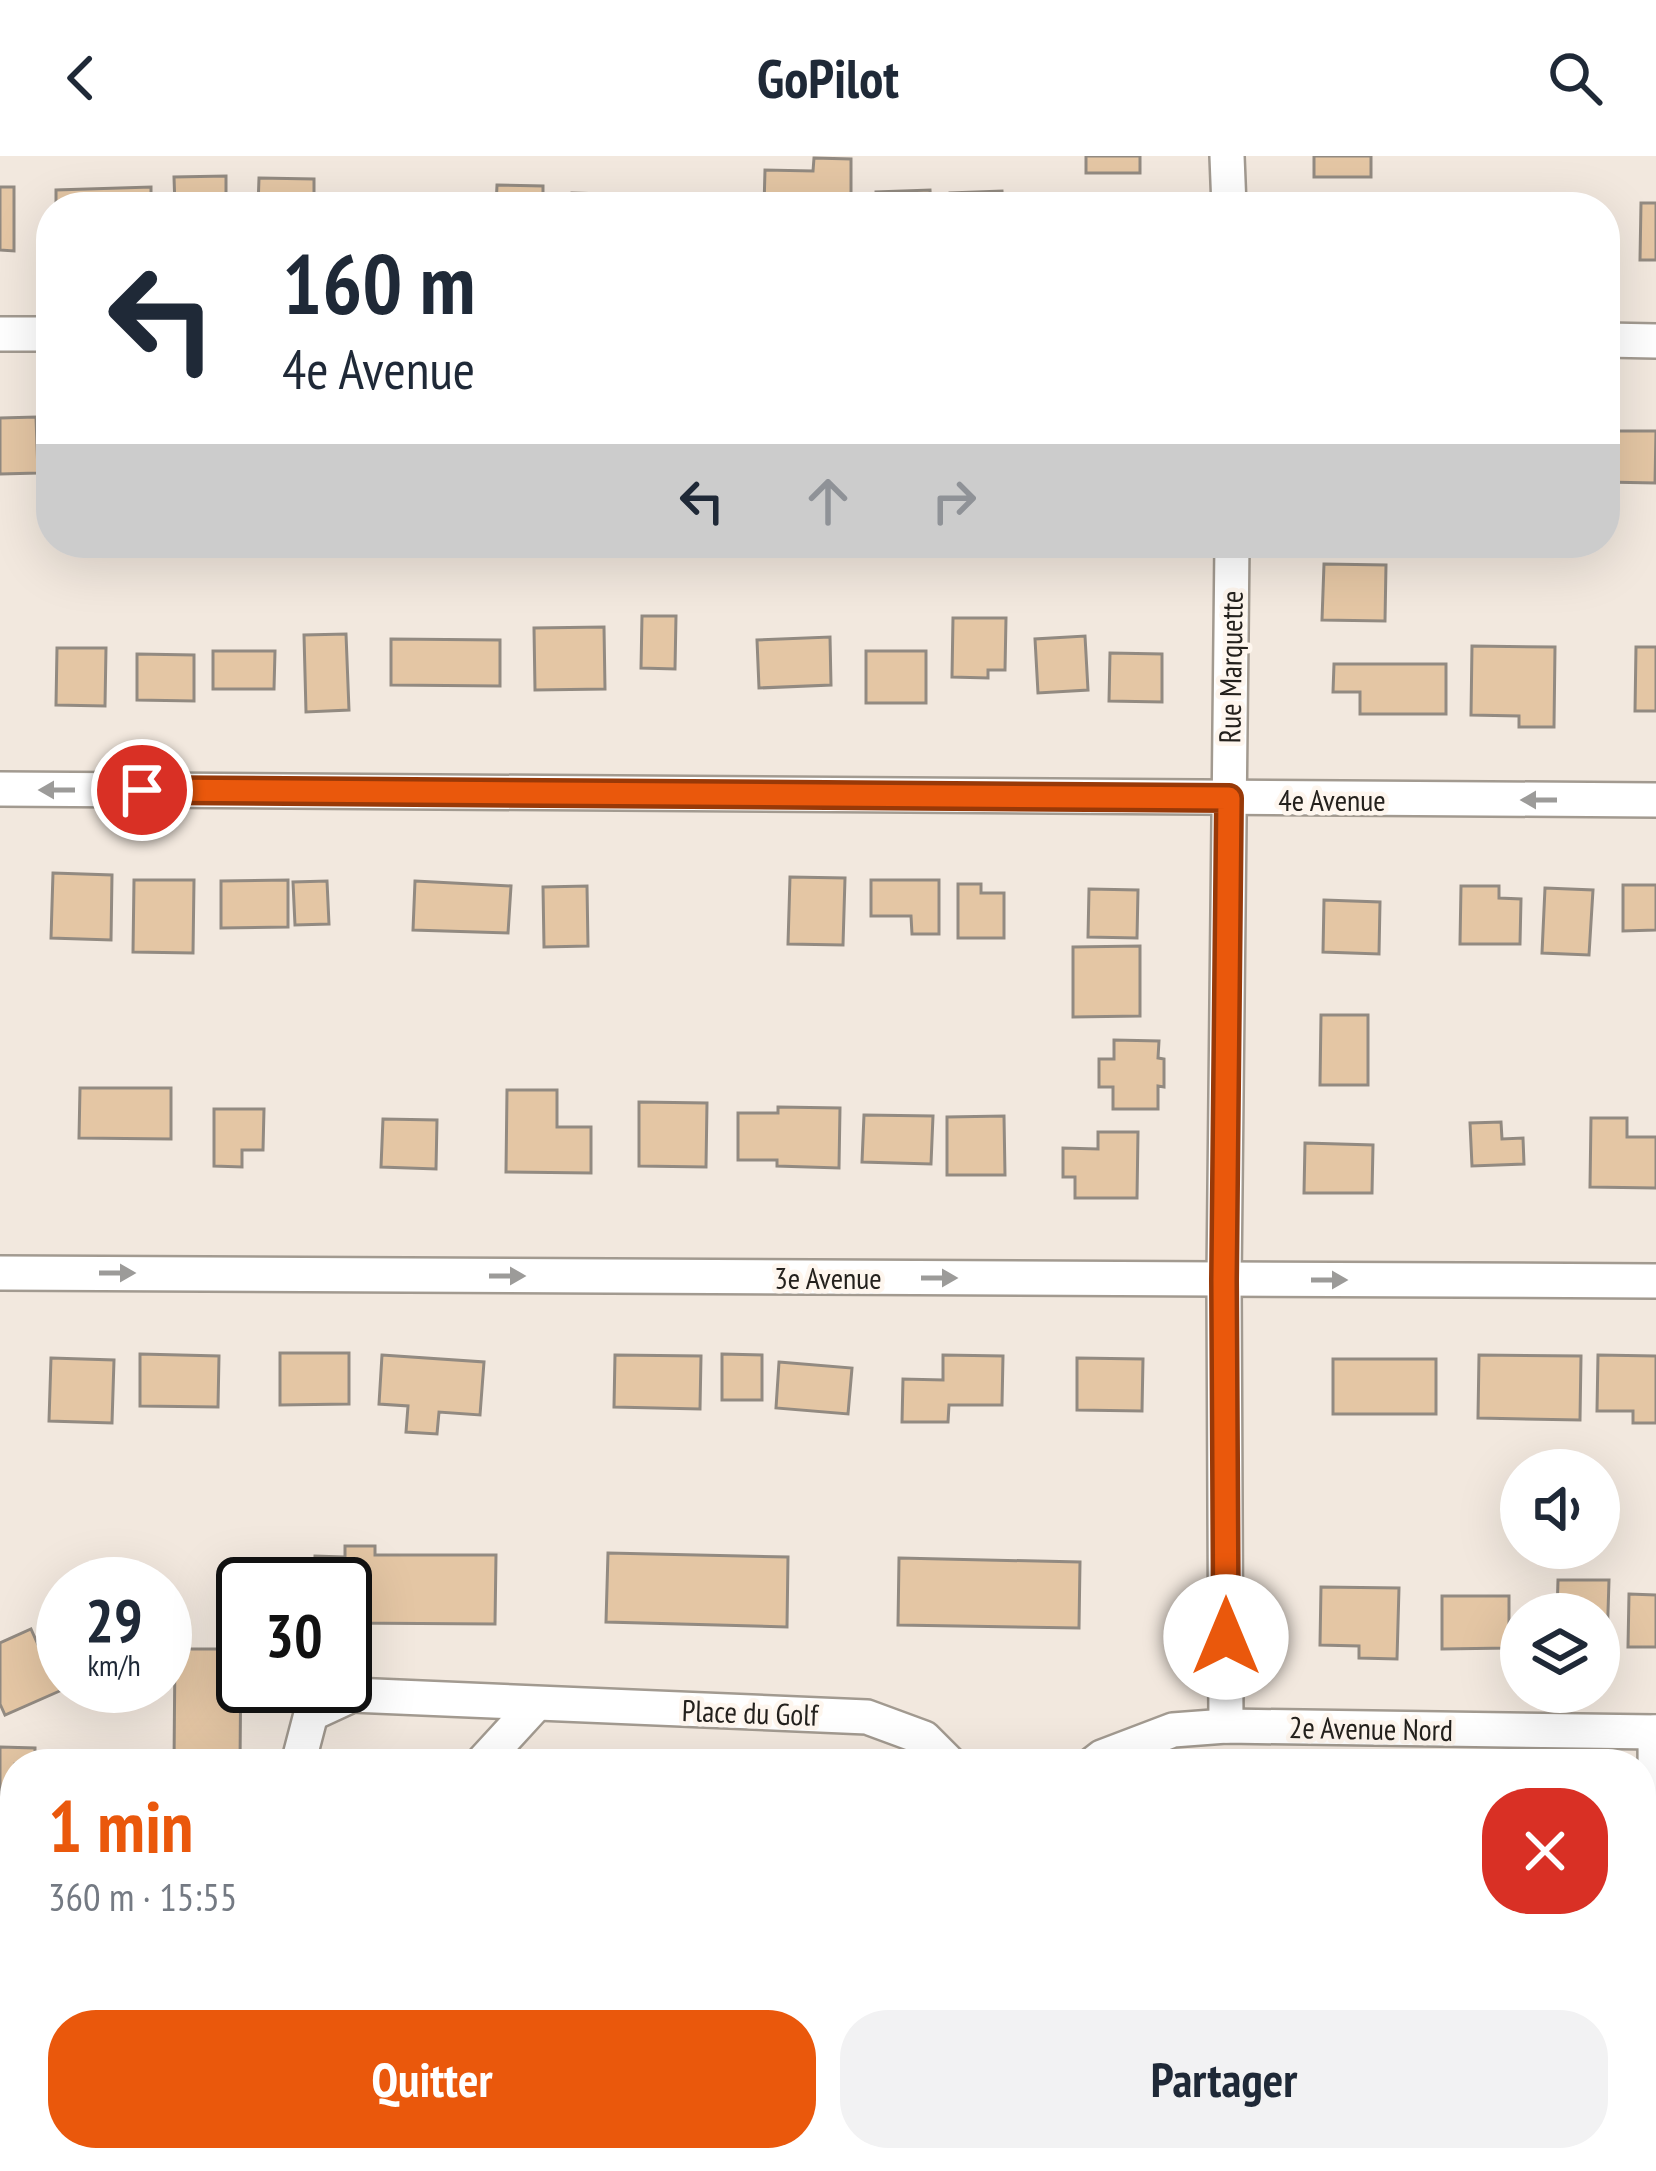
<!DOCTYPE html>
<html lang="fr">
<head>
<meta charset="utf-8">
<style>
  body { margin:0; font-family:"PT Sans Narrow",sans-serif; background:#f2f2f3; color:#1f2937; height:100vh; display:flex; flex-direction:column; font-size:45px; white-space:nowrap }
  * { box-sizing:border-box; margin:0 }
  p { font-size:39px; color:#747a83 }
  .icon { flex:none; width:66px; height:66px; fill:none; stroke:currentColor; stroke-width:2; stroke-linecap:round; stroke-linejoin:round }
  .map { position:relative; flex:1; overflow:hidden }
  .sheet { position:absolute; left:0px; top:1593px; width:1656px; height:423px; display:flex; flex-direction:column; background:#fff; border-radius:48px 48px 0 0; box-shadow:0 12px 48px #0002 }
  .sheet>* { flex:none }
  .hud { position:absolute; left:36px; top:36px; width:1584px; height:366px; border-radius:48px; box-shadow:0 12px 48px #0002; background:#fff; color:#1f2937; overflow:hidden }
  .tools { position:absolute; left:1500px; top:1293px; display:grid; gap:24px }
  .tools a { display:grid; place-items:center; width:120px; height:120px; border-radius:50%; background:#fff; box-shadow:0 12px 48px #0002; font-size:60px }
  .speed { position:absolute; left:36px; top:1401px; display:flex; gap:24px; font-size:60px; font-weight:700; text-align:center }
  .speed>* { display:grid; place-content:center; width:156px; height:156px; border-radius:50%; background:#fff; box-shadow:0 12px 48px #0002; line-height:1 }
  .speed small { font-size:30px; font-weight:400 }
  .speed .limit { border:6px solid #111; border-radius:18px; background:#fff; color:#111 }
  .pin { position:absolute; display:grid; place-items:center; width:102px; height:102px; color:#fff; margin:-51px; border:6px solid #fff; border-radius:50%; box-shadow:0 3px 12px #0007 }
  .me { position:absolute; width:132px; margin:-66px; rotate:0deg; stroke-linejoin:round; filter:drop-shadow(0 0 9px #0008) }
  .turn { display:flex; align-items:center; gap:42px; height:252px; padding:0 48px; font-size:54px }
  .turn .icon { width:156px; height:156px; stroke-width:2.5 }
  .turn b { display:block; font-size:84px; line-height:102px }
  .lanes { display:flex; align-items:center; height:114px; padding:0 48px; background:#0003; justify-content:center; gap:60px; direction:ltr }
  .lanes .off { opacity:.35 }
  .round { display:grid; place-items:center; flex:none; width:126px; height:126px; border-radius:48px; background:#f2f2f3 }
  .overview { display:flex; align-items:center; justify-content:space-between; height:204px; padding:0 48px }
  h1 { font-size:72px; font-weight:700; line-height:90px; color:#ea580c }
  .action { display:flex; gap:24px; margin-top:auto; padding:24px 48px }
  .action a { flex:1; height:138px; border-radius:48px; background:#ea580c; color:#fff; font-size:48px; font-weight:700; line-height:138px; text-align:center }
  .action a+a { background:#f2f2f3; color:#1f2937 }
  header { display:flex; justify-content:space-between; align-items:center; height:156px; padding:0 48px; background:#fff; font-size:54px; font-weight:700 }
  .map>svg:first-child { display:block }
</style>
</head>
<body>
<header><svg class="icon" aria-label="back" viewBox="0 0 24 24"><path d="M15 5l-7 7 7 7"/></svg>GoPilot<svg class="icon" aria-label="search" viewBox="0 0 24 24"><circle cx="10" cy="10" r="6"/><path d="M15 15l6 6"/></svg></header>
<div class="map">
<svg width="1656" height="2015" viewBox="0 0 1656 2015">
  <rect width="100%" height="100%" fill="#f2e8de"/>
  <!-- building -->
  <g fill="#e4c6a4" stroke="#928a81" stroke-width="3">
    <rect x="1086" y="0" width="54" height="17"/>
    <rect x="1314" y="0" width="57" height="21"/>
    <polygon points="814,2 851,3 851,51 764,51 765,14 813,15"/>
    <polygon points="226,20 226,51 175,51 174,21"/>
    <polygon points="259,22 314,23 314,51 258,51"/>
    <polygon points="497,29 543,30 543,51 496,51"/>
    <polygon points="0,31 14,31 14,95 0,94"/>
    <polygon points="151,31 151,51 56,51 56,34"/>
    <polygon points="930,34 931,51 876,51 876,36"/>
    <polygon points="1002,35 1003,51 950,51 950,37"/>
    <polygon points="572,37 638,39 637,51 572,51"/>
    <polygon points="1084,40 1136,41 1136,51 1084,51"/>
    <rect x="416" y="41" width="49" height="10"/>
    <polygon points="1641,47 1656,47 1656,104 1640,104"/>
    <polygon points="36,261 38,317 0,318 0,262"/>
    <polygon points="1605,275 1656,275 1655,327 1605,326"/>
    <polygon points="1324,408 1386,409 1385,465 1322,464"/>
    <polygon points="642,460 676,460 675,513 641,512"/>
    <polygon points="953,462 1006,462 1005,514 988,514 988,522 952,521"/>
    <polygon points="604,471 605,533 535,534 534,472"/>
    <polygon points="346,478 349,554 306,556 304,479"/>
    <polygon points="1085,480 1088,534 1038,537 1035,483"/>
    <polygon points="830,481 831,529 759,532 757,484"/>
    <polygon points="391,483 500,484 500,530 391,529"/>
    <polygon points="1472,490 1555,491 1554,571 1519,571 1519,560 1471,559"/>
    <polygon points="1636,491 1656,491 1656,555 1635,555"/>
    <polygon points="57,492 106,492 105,550 56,549"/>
    <polygon points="213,495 275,495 274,533 213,533"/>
    <rect x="866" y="495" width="60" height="52"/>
    <polygon points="1110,497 1162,498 1162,546 1109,545"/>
    <polygon points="137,498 194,499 194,545 137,544"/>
    <polygon points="1334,508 1446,508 1446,558 1360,558 1360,536 1333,536"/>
    <polygon points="53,717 112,719 111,784 51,782"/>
    <polygon points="790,721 845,722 843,789 788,788"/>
    <polygon points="134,724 194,724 193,797 133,796"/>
    <polygon points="288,724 288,771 221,772 221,725"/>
    <polygon points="871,724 939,724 939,778 912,778 911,760 871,760"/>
    <polygon points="327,725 329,768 295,769 293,726"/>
    <polygon points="415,725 511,730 508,777 413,774"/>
    <polygon points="958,728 981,728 981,737 1004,737 1004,782 958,782"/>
    <polygon points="1623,729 1656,729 1656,774 1623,775"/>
    <polygon points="587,730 588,790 544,791 543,731"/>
    <polygon points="1461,730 1499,730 1499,742 1521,743 1520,788 1460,788"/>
    <polygon points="1545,732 1593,734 1589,799 1542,797"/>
    <polygon points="1089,733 1138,734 1137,782 1088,781"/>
    <polygon points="1324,744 1380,746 1379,798 1323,796"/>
    <polygon points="1140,790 1140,860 1073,861 1073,791"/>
    <polygon points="1321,859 1368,859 1368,929 1320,929"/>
    <polygon points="1114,884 1159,885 1158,902 1164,903 1164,931 1158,930 1158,953 1113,953 1113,931 1099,931 1099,903 1114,903"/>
    <polygon points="80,932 171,932 171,983 79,982"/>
    <polygon points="507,934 557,934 557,971 591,971 591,1017 506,1016"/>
    <polygon points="639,946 707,947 706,1011 639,1010"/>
    <polygon points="778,951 840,952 839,1012 777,1010 777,1004 738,1004 738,957 778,957"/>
    <polygon points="214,953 264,953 263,994 242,994 242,1011 214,1010"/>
    <polygon points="864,959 933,960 931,1008 862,1006"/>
    <polygon points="1004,960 1005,1019 947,1019 947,961"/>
    <polygon points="1591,962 1627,962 1627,981 1656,981 1656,1032 1590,1031"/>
    <polygon points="383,963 437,964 436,1013 381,1011"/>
    <polygon points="1501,966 1502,983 1523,982 1524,1008 1472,1010 1470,967"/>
    <polygon points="1098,976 1138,976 1137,1042 1075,1042 1075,1021 1063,1021 1063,992 1098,993"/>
    <polygon points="1305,987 1373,989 1372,1037 1304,1037"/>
    <polygon points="280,1197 349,1197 349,1248 280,1249"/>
    <polygon points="140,1198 219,1200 218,1251 140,1250"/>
    <polygon points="722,1198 762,1199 762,1244 722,1244"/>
    <polygon points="382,1199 484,1206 480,1259 439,1256 437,1278 406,1276 408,1250 379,1248"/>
    <polygon points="615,1199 701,1200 700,1253 614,1251"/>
    <polygon points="943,1199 1003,1200 1002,1249 949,1249 948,1266 902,1266 903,1223 943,1224"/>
    <polygon points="1479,1199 1581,1200 1580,1264 1478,1262"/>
    <polygon points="1598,1199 1656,1200 1656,1267 1633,1267 1633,1255 1597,1255"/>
    <polygon points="51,1202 114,1204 112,1267 49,1265"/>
    <polygon points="1077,1202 1143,1203 1142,1255 1077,1254"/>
    <rect x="1333" y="1203" width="103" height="55"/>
    <polygon points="779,1206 852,1212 848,1258 776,1252"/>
    <polygon points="345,1390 375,1390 375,1399 496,1399 495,1468 345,1467 345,1428 314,1428 315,1400 345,1401"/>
    <polygon points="608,1397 788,1401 787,1471 606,1466"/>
    <polygon points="899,1402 1080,1406 1079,1472 898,1469"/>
    <polygon points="1558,1424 1609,1424 1607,1489 1599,1489 1599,1458 1557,1458"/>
    <polygon points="1321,1431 1399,1432 1397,1503 1359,1502 1359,1490 1320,1489"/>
    <polygon points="1629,1438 1656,1439 1656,1491 1628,1491"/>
    <polygon points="1442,1440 1509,1440 1509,1492 1442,1493"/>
    <polygon points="31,1473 48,1511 60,1506 63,1512 63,1530 71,1530 5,1559 0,1548 0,1487"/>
    <polygon points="175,1493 241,1493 240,1608 174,1608"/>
    <polygon points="0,1591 35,1592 35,1608 15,1608 15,1659 0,1658"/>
    <rect x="0" y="1689" width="15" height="74"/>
    <polygon points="0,1794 15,1804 15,1873 8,1885 0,1880"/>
    <polygon points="484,2001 572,2001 559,2015 471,2015"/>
  </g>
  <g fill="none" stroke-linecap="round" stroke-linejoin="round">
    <defs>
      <g id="minor">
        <polyline points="1227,0 1229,51"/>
        <polyline points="0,178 51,178"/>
        <polyline points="1605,184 1656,185"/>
        <polyline points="0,633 1656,644"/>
        <polyline points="0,1117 1656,1125"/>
        <polyline points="1226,1570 1224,1124 1232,387"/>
        <polyline points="1655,1576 1656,1827"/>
        <polyline points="301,1608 300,1600 311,1558 352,1539 867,1561 924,1582 950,1608"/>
        <polyline points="481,1608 536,1548"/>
        <polyline points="1093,1608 1102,1601 1173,1574 1226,1570 1656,1576"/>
        <polyline points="800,2001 815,2015"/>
        <polyline points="683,2015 697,2001"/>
      </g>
    </defs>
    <!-- minor casing -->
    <use href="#minor" stroke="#a29a90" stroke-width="38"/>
    <!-- minor -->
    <use href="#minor" stroke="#fff" stroke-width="33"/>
  </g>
  <!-- one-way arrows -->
  <defs><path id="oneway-solid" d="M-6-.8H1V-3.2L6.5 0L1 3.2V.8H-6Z" transform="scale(3)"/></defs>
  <g fill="#9c9b99">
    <use href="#oneway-solid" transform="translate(57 634) rotate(-180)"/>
    <use href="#oneway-solid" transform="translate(1539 644) rotate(-180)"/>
    <use href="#oneway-solid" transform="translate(117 1117)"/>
    <use href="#oneway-solid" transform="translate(507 1120)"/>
    <use href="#oneway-solid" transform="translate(939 1122)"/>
    <use href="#oneway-solid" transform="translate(1329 1124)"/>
  </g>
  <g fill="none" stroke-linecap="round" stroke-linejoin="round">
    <defs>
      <polyline id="route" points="142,634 1229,642 1224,1124 1226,1481"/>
    </defs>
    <!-- route casing -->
    <use href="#route" stroke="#983908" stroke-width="30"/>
    <!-- route -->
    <use href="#route" stroke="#ea580c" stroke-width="21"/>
  </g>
  <g text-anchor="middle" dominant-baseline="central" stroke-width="9" stroke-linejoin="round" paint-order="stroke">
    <!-- street labels -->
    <g font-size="30" fill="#24211d" stroke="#fef6ee">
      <text transform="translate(1230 511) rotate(-89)">Rue Marquette</text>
      <text x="1332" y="643">4e Avenue</text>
      <text x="828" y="1121">3e Avenue</text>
      <text transform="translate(750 1556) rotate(2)">Place du Golf</text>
      <text transform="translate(1371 1572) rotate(1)">2e Avenue Nord</text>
    </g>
  </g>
</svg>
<div class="tools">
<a><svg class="icon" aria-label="sound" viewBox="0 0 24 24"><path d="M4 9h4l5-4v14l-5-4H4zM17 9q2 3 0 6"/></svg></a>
<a><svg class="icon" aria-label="layers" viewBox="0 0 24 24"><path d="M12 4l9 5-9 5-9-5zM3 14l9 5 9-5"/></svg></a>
</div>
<div class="speed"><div>29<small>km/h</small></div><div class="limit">30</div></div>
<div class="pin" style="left:142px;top:634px;background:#d93025"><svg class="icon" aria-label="arrive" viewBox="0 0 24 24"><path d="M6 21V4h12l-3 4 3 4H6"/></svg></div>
<svg class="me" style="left:1226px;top:1481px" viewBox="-20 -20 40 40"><circle r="19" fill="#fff"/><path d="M0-13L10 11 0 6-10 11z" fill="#ea580c"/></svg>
<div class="hud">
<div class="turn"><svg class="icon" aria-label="left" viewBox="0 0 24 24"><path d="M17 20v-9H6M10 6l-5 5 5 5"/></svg><div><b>160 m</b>4e Avenue</div></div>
<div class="lanes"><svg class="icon" aria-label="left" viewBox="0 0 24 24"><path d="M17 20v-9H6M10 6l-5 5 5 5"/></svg><svg class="icon off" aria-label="ahead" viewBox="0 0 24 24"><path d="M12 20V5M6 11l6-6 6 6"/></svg><svg class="icon off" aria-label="right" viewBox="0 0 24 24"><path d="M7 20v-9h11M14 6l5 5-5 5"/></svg></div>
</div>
<section class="sheet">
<div class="overview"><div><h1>1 min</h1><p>360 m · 15:55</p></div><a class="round" style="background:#d93025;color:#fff"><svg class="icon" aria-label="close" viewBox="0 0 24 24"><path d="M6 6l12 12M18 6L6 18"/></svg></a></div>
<div class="action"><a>Quitter</a><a>Partager</a></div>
</section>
</div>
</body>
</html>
